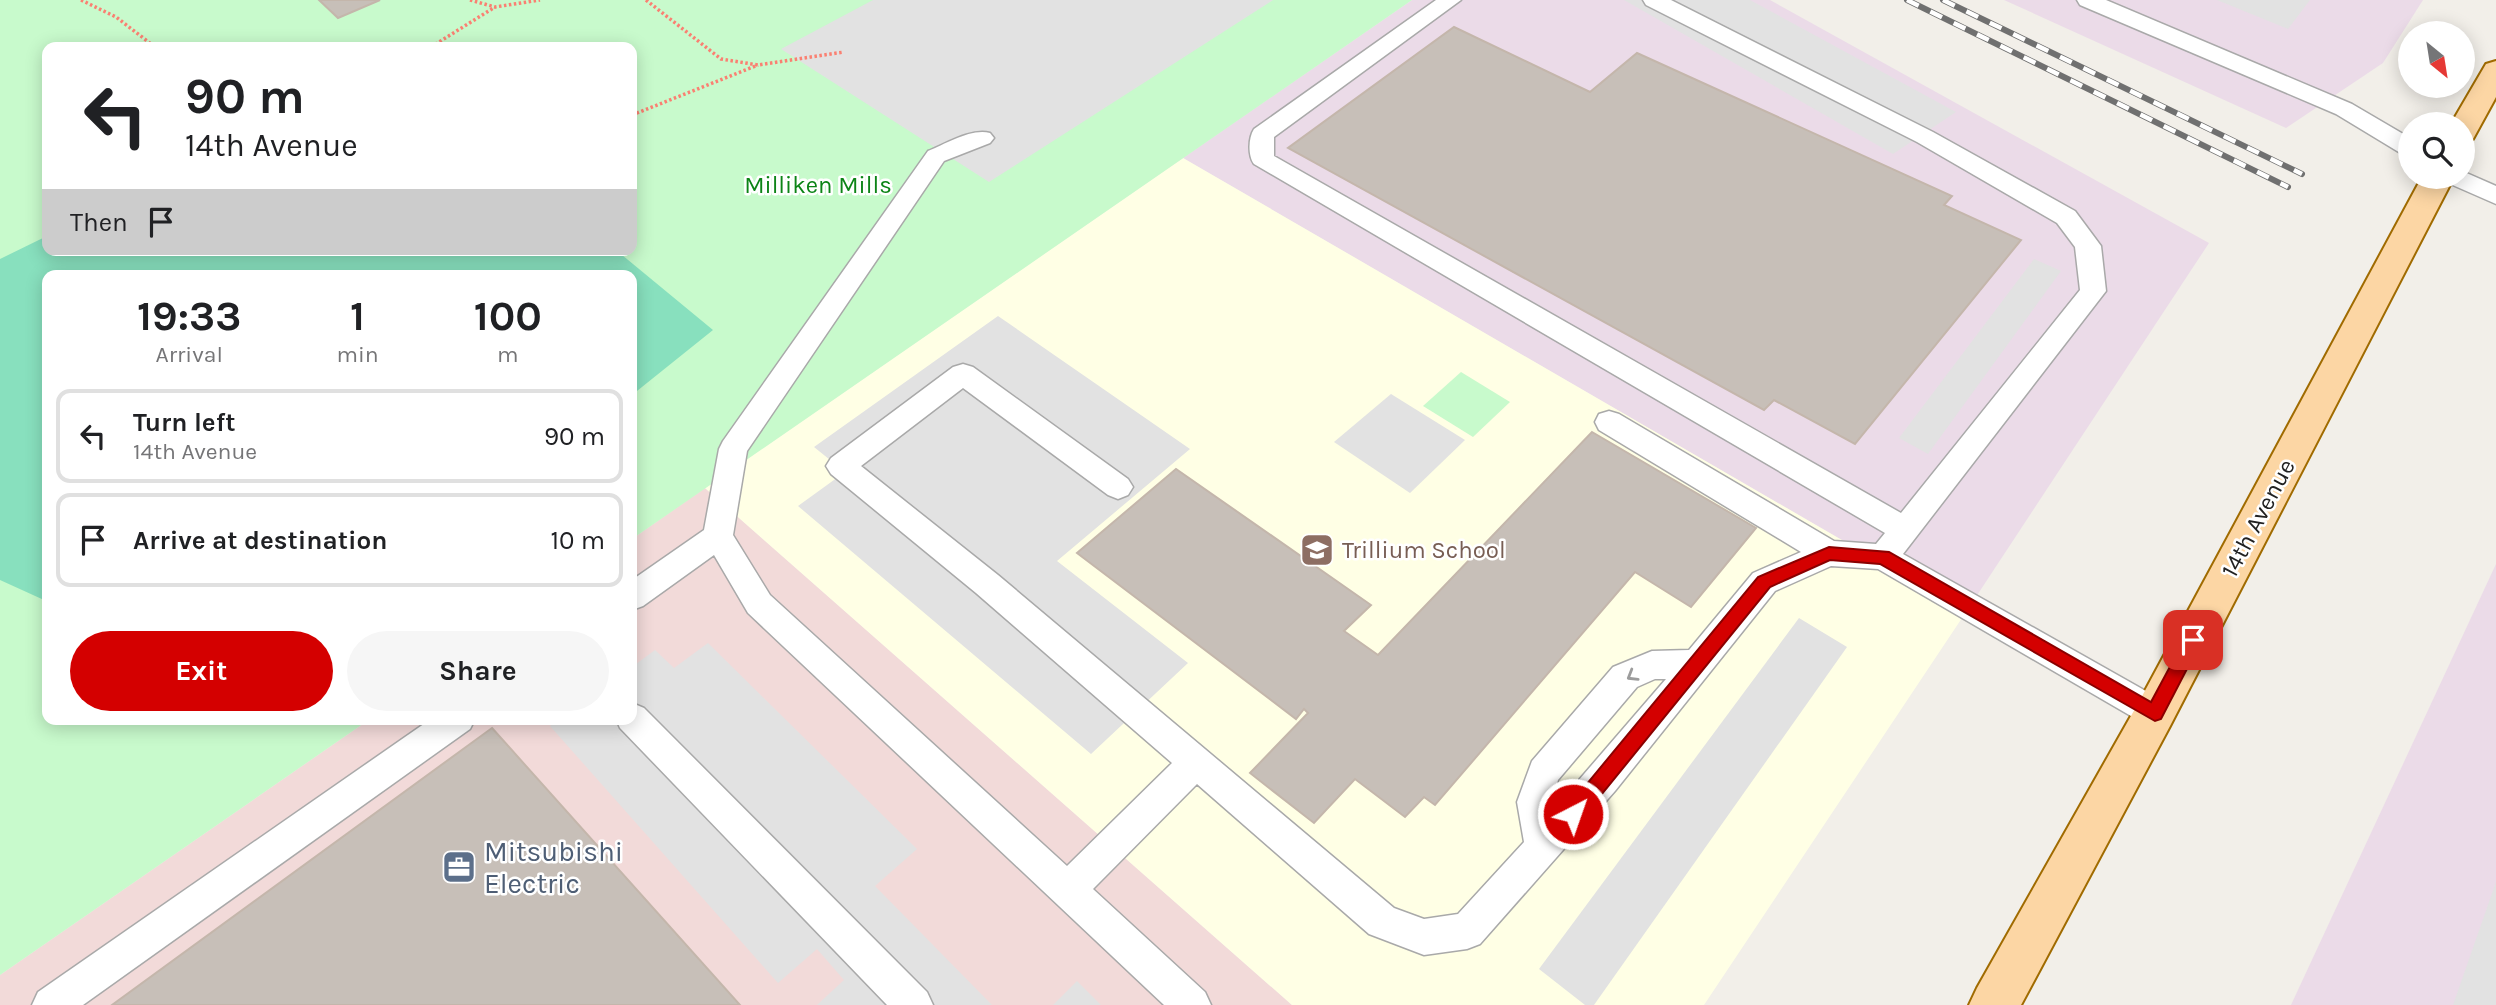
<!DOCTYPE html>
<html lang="en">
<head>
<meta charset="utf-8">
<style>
  body { margin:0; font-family:Karla,sans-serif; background:#f6f6f6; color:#202124; height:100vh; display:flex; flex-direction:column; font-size:26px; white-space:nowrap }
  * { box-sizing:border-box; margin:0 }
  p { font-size:23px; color:#757577 }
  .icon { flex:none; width:38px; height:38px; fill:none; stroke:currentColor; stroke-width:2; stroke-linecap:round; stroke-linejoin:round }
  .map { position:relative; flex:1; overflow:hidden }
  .side { position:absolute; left:42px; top:270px; width:595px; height:455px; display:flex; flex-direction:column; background:#fff; border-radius:14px; box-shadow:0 4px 18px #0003 }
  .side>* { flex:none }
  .hud { position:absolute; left:42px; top:42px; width:595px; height:214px; border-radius:14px; box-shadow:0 4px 18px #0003; background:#fff; color:#202124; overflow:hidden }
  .needle { width:46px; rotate:150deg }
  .controls { position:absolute; left:2398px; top:21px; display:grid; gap:14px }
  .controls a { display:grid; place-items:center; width:77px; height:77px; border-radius:50%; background:#fff; box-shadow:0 4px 18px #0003; font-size:35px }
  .pin { position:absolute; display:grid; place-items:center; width:60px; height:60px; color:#fff; margin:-30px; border-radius:14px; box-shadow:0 4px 10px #0006 }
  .me { position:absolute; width:77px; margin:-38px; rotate:41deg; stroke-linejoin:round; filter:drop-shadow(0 0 5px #0008) }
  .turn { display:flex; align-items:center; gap:24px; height:147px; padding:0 28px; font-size:32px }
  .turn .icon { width:91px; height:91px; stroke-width:2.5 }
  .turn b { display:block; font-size:49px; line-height:60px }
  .then { display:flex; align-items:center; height:66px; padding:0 28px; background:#0003; gap:14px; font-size:26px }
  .eta { display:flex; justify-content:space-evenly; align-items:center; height:119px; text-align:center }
  .eta b { font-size:42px; font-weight:700; line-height:49px }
  .primary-button { display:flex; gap:14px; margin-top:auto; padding:14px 28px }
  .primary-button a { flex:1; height:80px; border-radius:42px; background:#d40000; color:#fff; font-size:28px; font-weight:700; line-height:80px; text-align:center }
  .primary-button a+a { background:#f6f6f6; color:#202124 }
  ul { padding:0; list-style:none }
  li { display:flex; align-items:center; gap:21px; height:94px; margin:0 14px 10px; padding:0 14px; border:4px solid #e0e0e0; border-radius:14px }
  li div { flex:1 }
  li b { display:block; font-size:26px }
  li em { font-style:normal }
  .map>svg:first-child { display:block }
</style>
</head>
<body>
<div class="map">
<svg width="2496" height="1005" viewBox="0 0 2496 1005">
  <rect width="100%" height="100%" fill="#f2efe9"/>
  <!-- commercial -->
  <polygon fill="#f2dad9" points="705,488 1292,1005 0,1005 0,975 370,719 632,719 632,539"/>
  <!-- industrial -->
  <g fill="#ebdbe8">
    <polygon points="1412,0 1770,0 2209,243 1966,612 1183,158"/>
    <polygon points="2004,0 2423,0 2383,63 2286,128"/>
    <polygon points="2496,564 2496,1005 2291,1005"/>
  </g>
  <!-- education -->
  <polygon fill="#ffffe5" points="1183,158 1966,612 1704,1005 1292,1005 705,488"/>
  <!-- park -->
  <g fill="#c8facc" fill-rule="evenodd">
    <path d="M0 0H1412L632 539V275H47V719H370L0 975ZM47 47H632V250H47Z"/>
    <polygon points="1461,372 1510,402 1473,437 1423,406"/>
  </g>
  <!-- pitch -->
  <polygon fill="#88e0be" points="47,236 47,250 616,250 713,330 632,395 632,275 47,275 47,599 44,600 0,580 0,259"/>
  <!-- parking -->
  <g fill="#e2e2e2">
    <polygon points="873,0 1273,0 989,182 781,49"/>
    <polygon points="1624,0 1750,0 1956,112 1893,154"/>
    <polygon points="2217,0 2310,0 2288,29"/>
    <polygon points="2034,259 2061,271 1928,454 1899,438"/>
    <polygon points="998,316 1190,449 1057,561 1188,663 1091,754 798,506 845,472 814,447"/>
    <polygon points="1391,394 1465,440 1410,493 1334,442"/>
    <polygon points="1799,618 1847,647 1594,1005 1585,1005 1539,969"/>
    <polygon points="708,643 917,849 875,886 992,1005 817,1005 844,980 817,949 778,983 550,726 559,719 632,719 632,667 655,650 674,668"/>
    <polygon points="2496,882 2496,1005 2453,1005"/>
    <polygon points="1077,981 1101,1005 1053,1005"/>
  </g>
  <!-- building -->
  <g fill="#c7bfb8" stroke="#c4b6ab" stroke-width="2">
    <polygon points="319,0 380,0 338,18"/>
    <polygon points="1454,27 1590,92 1637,53 1952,196 1944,205 2021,240 1855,444 1774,400 1764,410 1288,148"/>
    <polygon points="1592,432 1756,528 1691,607 1635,572 1435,805 1424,797 1405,817 1355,779 1314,823 1250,773 1308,713 1304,709 1296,719 1077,553 1176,469 1371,605 1344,631 1378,655"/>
    <polygon points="492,728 740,1005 112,1005"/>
  </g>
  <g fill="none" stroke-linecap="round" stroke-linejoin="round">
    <defs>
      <g id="lane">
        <path d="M1436 0H1461L1274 137V156L1901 513 2080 290 2075 247 2057 223 1917 142 1646 5 1643 0H1671L1933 132 2075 211 2101 246 2106 291 1903 554 2167 703 2172 713 2167 723 2155 728 2143 723 1878 569 1831 566 1775 591 1615 791 1480 944 1467 949 1424 955 1369 934 1197 784 1093 889 1205 992 1211 1005H1164L748 613 714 555 643 606 632 610V580L704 530 719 449 723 441 928 151C946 144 971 128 990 133L994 138 990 143 944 161 747 451 733 535 770 595 1067 866 1172 763 976 593 831 474 826 466 831 458 953 367 963 364 973 367 1128 479 1133 487 1128 495 1118 499 1108 495 963 388 861 466 998 575 1394 908 1424 919 1458 914 1524 842 1517 802 1532 761 1613 667 1652 651 1689 650 1753 573 1801 552 1599 430 1595 422 1599 414 1609 411 1619 414 1834 541 1876 544 1885 533 1254 164C1248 156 1248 138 1254 129ZM1655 679H1666L1553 810 1551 802 1558 780 1637 687Z"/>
        <polygon points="2077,0 2106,0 2352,104 2410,138 2410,156 2402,154 2336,114 2080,5"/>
        <polygon points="2462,171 2496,186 2496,204 2448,183 2445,177 2462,177"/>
        <polygon points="632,703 644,708 927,992 933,1005 887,1005 620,728 616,719 632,719"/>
        <polygon points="431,719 475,719 470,729 83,1005 32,1005 38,992"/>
      </g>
      <g id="primary">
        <polygon points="2496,61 2496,97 2473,139 2462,141 2462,124 2451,124 2486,64"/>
        <polygon points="2422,177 2454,177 2170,726 2021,1005 1969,1005 1977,988 2140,700"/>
      </g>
    </defs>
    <!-- lane casing -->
    <use href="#lane" stroke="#a9a9a9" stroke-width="3"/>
    <!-- primary casing -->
    <use href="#primary" stroke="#a06b00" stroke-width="4"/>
    <!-- path -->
    <g stroke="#fa8072" stroke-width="3.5" stroke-dasharray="2.5 2.5" stroke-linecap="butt">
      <polyline points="81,0 116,17 155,47"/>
      <polyline points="470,0 495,7 540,0"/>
      <polyline points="646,0 721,59 758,65 844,52"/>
      <polyline points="431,47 495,7"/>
      <polyline points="632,115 758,65"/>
    </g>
    <!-- lane -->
    <use href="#lane" fill="#fff" fill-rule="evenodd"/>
    <!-- primary -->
    <use href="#primary" fill="#fcd6a4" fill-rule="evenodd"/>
    <defs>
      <g id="rail">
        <polyline points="1907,0 2288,187"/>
        <polyline points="1943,0 2302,174"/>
      </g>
    </defs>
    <!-- rail casing -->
    <use href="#rail" stroke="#707070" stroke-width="6"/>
    <!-- rail -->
    <use href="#rail" stroke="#fff" stroke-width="4.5" stroke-dasharray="13" stroke-linecap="butt"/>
  </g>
  <!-- one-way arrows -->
  <defs><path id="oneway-chevron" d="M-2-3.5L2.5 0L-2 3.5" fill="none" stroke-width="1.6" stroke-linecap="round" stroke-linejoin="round" transform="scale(1.75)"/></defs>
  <use stroke="#9c9c9c" href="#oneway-chevron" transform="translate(1632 676) rotate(149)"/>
  <!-- route -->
  <polygon fill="#d40000" stroke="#8a0000" stroke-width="2" points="1829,547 1889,552 2151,702 2187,635 2193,633 2200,635 2202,640 2161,719 2155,721 1880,564 1830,560 1770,587 1580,821 1573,823 1567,821 1564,814 1567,808 1758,577"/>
  <!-- icons -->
  <defs>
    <symbol id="school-square" viewBox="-11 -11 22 22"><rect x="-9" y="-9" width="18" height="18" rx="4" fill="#8d6e63" stroke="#fff"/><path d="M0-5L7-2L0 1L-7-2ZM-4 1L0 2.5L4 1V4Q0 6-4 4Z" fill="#fff"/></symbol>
    <symbol id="office-square" viewBox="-11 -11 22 22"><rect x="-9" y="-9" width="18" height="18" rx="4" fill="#5c6f8a" stroke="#fff"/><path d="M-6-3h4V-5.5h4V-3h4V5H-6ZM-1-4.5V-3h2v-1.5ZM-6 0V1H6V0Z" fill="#fff"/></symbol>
  </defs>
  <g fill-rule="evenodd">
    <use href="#school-square" x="1298" y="531" width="38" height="38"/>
    <use href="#office-square" x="440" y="848" width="38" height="38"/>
  </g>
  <g text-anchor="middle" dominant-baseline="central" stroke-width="5" stroke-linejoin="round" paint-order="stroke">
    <!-- park labels -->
    <g font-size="24" fill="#0c8416" stroke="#fff">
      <text x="818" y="185">Milliken Mills</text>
    </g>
    <!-- street labels -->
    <g font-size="24" fill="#222" stroke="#fff">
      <text transform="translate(2258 518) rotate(-62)">14th Avenue</text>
    </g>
    <!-- education labels -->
    <g font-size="24" fill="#785e54" stroke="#fff" text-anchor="start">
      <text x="1342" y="550">Trillium School</text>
    </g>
    <!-- near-service labels -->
    <g font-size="28" fill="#4e5e75" stroke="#fff" text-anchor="start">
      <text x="484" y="851">Mitsubishi<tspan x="484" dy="32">Electric</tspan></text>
    </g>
  </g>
</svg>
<div class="controls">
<a><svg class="needle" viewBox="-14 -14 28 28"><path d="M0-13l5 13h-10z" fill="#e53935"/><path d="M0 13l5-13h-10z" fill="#757577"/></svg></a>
<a><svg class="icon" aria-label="search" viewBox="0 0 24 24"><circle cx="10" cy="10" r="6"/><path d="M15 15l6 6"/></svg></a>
</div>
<div class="pin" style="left:2193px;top:640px;background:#d93025"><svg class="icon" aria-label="arrive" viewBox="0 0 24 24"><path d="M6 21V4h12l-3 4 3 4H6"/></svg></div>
<svg class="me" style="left:1573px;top:814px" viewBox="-20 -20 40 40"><circle r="17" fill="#d40000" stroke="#fff" stroke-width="3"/><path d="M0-11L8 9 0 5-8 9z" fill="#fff"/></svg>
<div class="hud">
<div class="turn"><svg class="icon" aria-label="left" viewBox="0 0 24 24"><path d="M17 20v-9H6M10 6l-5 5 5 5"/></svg><div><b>90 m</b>14th Avenue</div></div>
<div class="then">Then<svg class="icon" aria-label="arrive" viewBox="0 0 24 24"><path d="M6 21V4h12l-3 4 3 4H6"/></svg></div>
</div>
<section class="side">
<div class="eta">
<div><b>19:33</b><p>Arrival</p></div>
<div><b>1</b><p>min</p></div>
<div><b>100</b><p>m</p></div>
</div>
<ul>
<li><svg class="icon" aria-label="left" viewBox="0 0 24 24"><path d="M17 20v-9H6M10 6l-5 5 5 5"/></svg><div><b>Turn left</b><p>14th Avenue</p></div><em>90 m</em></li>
<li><svg class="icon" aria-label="arrive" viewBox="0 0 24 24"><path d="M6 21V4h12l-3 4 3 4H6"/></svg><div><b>Arrive at destination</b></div><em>10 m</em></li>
</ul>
<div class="primary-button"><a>Exit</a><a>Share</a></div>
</section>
</div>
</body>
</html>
